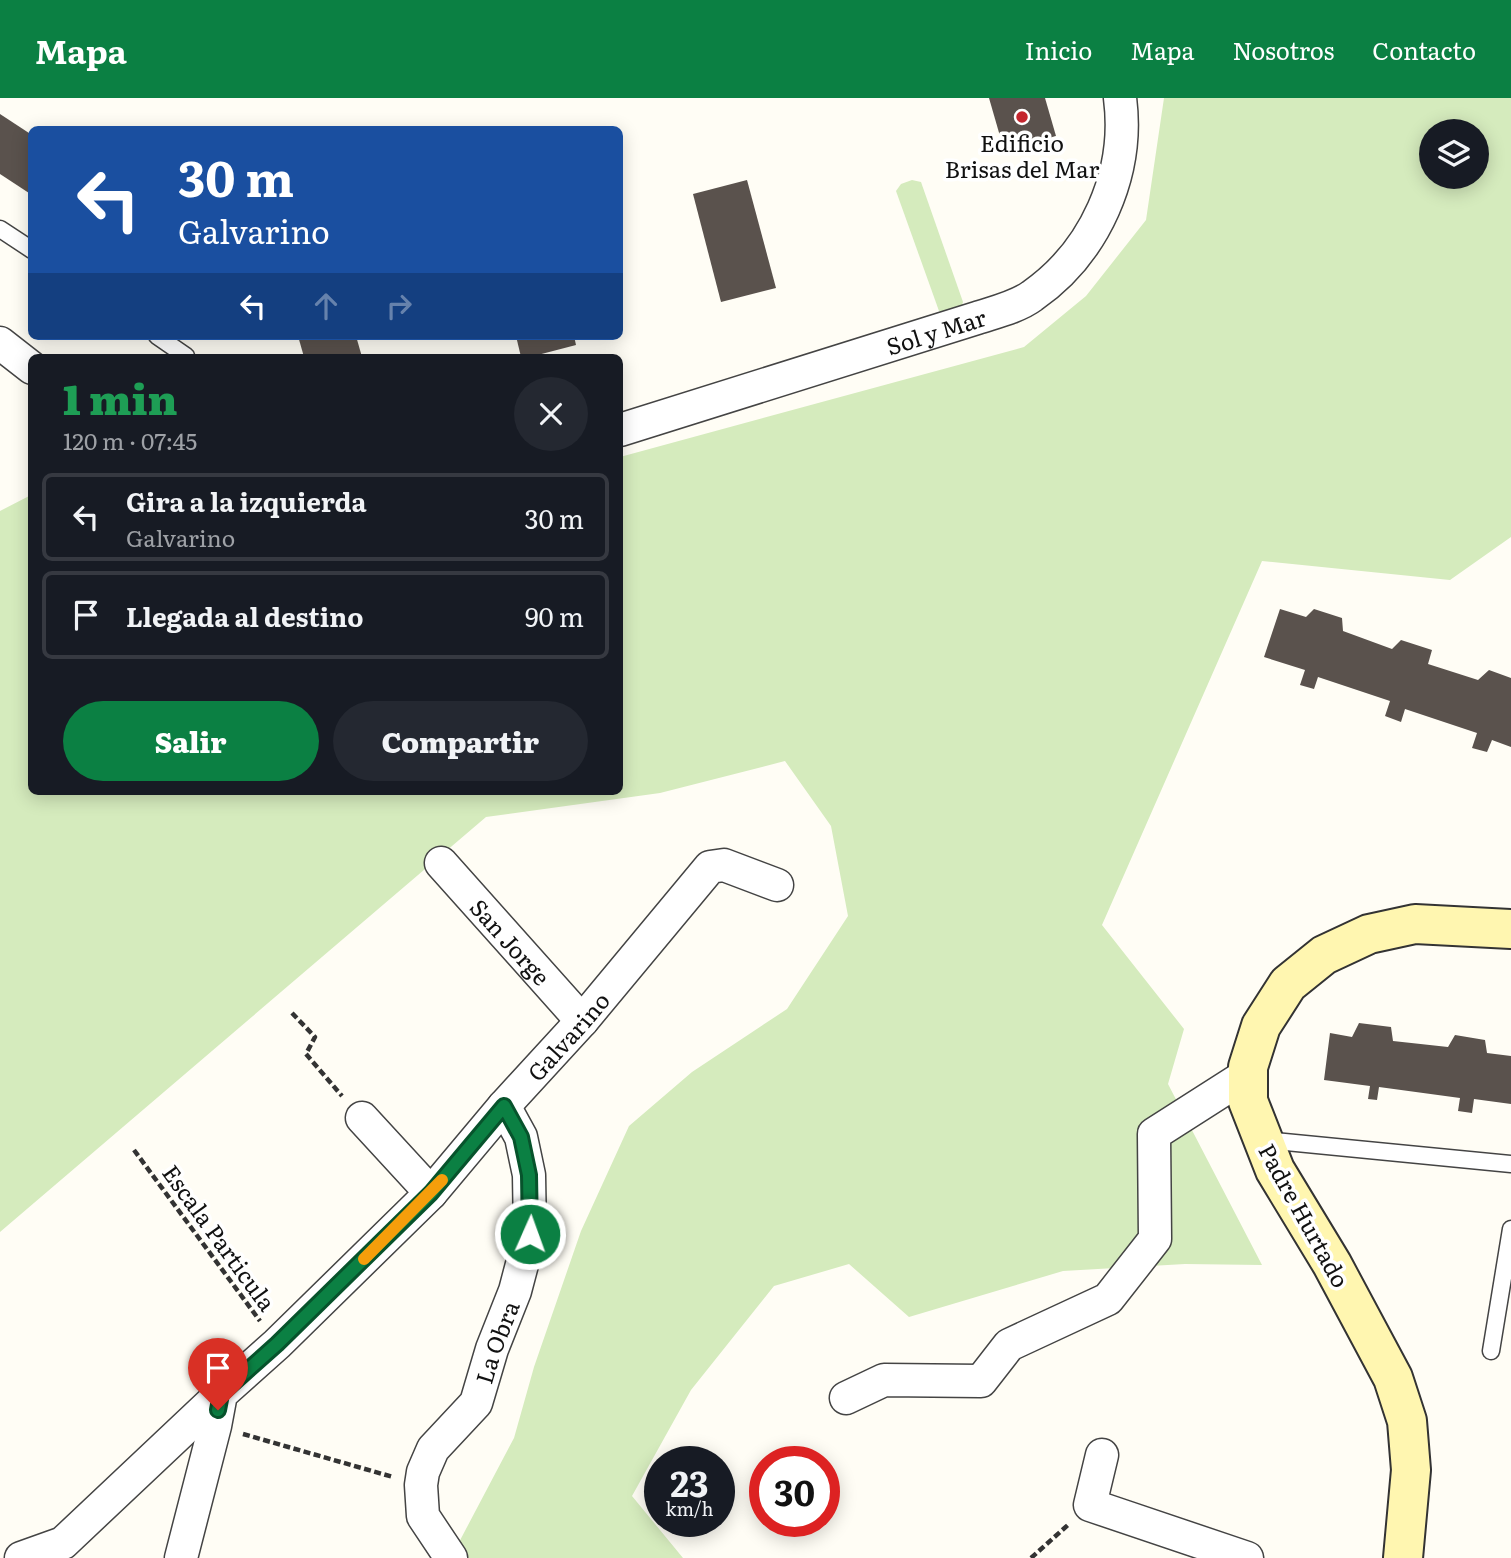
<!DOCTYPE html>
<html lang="es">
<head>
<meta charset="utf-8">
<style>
  body { margin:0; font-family:Literata,serif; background:#242831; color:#f1f3f6; height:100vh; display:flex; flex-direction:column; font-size:26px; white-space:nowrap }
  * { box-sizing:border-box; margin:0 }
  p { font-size:23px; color:#9ea1a6 }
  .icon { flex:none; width:38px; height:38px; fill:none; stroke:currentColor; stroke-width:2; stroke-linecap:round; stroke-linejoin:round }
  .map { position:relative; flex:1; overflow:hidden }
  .drawer { position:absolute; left:28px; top:256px; width:595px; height:441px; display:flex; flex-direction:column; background:#171b24; border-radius:10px; box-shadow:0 4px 18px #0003 }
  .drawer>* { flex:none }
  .guide { position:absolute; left:28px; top:28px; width:595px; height:214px; border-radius:10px; box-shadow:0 4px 18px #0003; background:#1a4fa0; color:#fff; overflow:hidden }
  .tools { position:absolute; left:1419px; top:21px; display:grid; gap:14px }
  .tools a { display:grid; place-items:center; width:70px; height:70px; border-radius:50%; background:#171b24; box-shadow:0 4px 18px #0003; font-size:35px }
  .speed { position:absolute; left:644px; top:1348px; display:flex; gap:14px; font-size:35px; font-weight:700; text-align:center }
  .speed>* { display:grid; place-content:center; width:91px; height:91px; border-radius:50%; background:#171b24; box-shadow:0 4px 18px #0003; line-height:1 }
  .speed small { font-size:18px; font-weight:400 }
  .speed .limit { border:10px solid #d22; background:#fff; color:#111 }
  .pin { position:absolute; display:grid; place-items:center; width:60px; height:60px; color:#fff; margin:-72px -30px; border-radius:50% 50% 50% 0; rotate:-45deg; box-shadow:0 0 7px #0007 }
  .pin .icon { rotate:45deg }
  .me { position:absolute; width:77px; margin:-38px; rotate:2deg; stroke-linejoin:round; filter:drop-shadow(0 0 5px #0008) }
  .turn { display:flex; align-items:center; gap:24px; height:147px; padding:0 35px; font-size:32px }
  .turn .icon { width:91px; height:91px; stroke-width:2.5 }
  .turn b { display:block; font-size:49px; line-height:60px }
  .lanes { display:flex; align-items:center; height:66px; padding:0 35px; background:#0003; justify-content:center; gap:35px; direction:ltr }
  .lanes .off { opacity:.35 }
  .round { display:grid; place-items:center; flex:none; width:74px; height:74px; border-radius:37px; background:#242831 }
  .overview { display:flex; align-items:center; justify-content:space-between; height:119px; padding:0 35px }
  h1 { font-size:42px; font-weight:800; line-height:52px; color:#1e9e55 }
  .action { display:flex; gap:14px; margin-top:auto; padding:14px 35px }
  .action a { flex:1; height:80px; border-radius:42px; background:#0b8043; color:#fff; font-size:28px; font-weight:800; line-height:80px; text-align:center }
  .action a+a { background:#242831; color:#f1f3f6 }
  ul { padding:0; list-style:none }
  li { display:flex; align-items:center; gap:21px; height:88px; margin:0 14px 10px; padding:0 21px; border:4px solid #363941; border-radius:10px }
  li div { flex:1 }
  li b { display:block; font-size:26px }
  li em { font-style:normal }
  header { display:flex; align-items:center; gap:42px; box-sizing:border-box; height:98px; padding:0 35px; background:#0b8043; color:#fff }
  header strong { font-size:33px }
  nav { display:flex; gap:38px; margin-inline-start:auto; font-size:24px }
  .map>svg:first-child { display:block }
</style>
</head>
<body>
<header>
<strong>Mapa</strong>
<nav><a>Inicio</a><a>Mapa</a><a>Nosotros</a><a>Contacto</a></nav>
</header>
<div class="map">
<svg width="1511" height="1460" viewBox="0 0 1511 1460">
  <rect width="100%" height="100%" fill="#fffdf5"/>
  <!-- green -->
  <g fill="#d5ebbd" fill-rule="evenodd">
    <path d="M1164 0H1511V439L1450 482 1262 463 1102 827 1184 931 1168 986 1262 1167 1185 1166 1063 1173 909 1219 849 1166 774 1188 691 1292 632 1398 683 1460H431L457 1448 514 1340 534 1269 581 1133 629 1028 692 974 787 911 848 818 831 728 785 663 660 695 486 719 0 1134V413L31 397 32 693H620V359L1024 249 1086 198 1146 122ZM1432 33H1477V79H1432Z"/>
    <polygon points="912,82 921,84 963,204 961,210 944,215 939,213 896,93 901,86"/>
  </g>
  <!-- building -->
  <g fill="#5a524d">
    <polygon points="989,0 1045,0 1056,38 1004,52"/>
    <polygon points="0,16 32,37 32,97 0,76"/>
    <polygon points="747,82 776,190 721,204 693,96"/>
    <polygon points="298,238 356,238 362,259 304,259"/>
    <polygon points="516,238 574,238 576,247 530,259 521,259"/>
    <polygon points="1280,511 1306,519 1314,511 1342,520 1343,533 1392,551 1401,542 1432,552 1428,566 1478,582 1489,572 1511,580 1511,649 1492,642 1487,654 1472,650 1477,635 1405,611 1401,624 1385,618 1390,603 1318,579 1314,591 1300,587 1305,572 1264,559"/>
    <polygon points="1359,925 1391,929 1393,943 1448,949 1455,937 1485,942 1487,955 1511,958 1511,1006 1474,1001 1472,1015 1458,1013 1460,1000 1379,989 1377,1002 1368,1001 1370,988 1324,982 1330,935 1352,939"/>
  </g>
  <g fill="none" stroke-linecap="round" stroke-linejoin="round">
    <defs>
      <g id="lane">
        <polyline points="0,131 32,152"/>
        <polyline points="157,238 186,258"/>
        <polyline points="1265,1042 1511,1066"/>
        <polyline points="1491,1253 1511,1131"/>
      </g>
      <g id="street">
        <polyline points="0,245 32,270"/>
        <path id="s1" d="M620 332 977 220C995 214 1017 209 1032 198 1095 154 1130 76 1120 0"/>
        <path id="s2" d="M441 765 582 923"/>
        <polyline points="362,1020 431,1095"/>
        <polyline points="846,1300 884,1282 981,1283 1009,1247 1108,1201 1155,1141 1154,1036 1248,976"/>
        <polyline points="1102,1357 1090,1407 1247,1460"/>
        <polyline points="21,1460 63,1445 221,1296"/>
        <path id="s3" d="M181 1460 215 1328 221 1296 277 1246 431 1095 504 1008 582 923 710 769 724 767 777 787"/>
        <path id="s4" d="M451 1460 423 1418 421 1387 423 1374 433 1351 476 1305 492 1251 515 1193 530 1136 529 1077 521 1039 504 1008"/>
      </g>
      <polyline id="secondary" points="1403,1460 1411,1372 1407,1323 1393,1280 1332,1166 1275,1072 1248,1003 1248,969 1261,928 1288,886 1324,857 1369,836 1415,826 1511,831"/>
    </defs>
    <!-- lane casing -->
    <use href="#lane" stroke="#444" stroke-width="19"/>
    <!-- street casing -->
    <use href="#street" stroke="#444" stroke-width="35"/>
    <!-- secondary casing -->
    <use href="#secondary" stroke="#333" stroke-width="42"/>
    <!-- path -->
    <g stroke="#333" stroke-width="4.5" stroke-dasharray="7 3.5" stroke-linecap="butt">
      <polyline points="292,915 315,939 306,956 342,998"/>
      <polyline points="134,1052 260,1223"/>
      <polyline points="243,1336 393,1379"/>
      <polyline points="1031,1460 1069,1426"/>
    </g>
    <!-- lane -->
    <use href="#lane" stroke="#fff" stroke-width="16"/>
    <!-- street -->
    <use href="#street" stroke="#fff" stroke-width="32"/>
    <!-- secondary -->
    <use href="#secondary" stroke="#fff6b0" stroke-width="38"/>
  </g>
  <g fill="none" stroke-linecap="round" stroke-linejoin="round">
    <defs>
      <polyline id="route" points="218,1312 221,1296 277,1246 431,1095 504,1008 521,1039 529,1077 530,1136"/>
    </defs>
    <!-- route casing -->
    <use href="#route" stroke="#07532c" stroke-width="18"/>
    <!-- route -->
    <use href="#route" stroke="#0b8043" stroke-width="12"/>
    <!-- slow -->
    <polyline stroke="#f59e0b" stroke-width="12" points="364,1161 442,1082"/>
  </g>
  <!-- markers -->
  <circle fill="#c4262e" stroke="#fff" stroke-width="2.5" cx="1022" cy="19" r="7"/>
  <g text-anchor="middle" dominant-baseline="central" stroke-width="7" stroke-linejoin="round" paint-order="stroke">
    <!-- poi labels -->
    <g font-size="23" fill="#111" stroke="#fff">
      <text x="1022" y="44">Edificio<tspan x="1022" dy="26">Brisas del Mar</tspan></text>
    </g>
    <!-- street labels -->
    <g font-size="23" fill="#111" stroke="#fff">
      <text stroke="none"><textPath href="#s1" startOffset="331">Sol y Mar</textPath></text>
      <text stroke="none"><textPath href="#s2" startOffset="105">San Jorge</textPath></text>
      <text stroke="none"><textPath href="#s3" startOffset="668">Galvarino</textPath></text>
      <text transform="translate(1305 1117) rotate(61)">Padre Hurtado</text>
      <text transform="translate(220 1139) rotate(54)">Escala Particula</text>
      <text stroke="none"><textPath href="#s4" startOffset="247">La Obra</textPath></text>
    </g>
  </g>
</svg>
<div class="tools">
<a><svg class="icon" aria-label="layers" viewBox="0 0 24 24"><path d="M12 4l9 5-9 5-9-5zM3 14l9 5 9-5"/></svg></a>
</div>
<div class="speed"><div>23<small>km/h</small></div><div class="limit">30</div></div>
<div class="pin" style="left:218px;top:1312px;background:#d93025"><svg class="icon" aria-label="arrive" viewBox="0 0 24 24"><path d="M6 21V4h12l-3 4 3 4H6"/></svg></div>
<svg class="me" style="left:530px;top:1136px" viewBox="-20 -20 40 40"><circle r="17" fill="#0b8043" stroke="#fff" stroke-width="3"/><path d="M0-11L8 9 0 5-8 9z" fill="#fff"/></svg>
<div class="guide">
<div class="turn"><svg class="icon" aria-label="left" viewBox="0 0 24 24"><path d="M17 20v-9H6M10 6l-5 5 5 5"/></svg><div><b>30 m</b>Galvarino</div></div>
<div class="lanes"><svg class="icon" aria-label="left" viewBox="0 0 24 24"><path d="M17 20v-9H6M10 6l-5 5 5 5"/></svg><svg class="icon off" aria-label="ahead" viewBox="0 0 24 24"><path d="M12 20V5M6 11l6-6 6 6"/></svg><svg class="icon off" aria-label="right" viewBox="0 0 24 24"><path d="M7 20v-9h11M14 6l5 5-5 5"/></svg></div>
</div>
<section class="drawer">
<div class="overview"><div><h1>1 min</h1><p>120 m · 07:45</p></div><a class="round"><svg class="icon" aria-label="close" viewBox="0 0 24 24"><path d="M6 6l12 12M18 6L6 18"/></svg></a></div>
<ul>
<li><svg class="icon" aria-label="left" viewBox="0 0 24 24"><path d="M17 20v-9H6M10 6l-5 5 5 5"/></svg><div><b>Gira a la izquierda</b><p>Galvarino</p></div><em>30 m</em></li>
<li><svg class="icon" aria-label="arrive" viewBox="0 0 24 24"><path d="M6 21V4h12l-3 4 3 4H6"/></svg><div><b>Llegada al destino</b></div><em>90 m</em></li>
</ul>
<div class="action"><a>Salir</a><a>Compartir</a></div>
</section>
</div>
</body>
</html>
